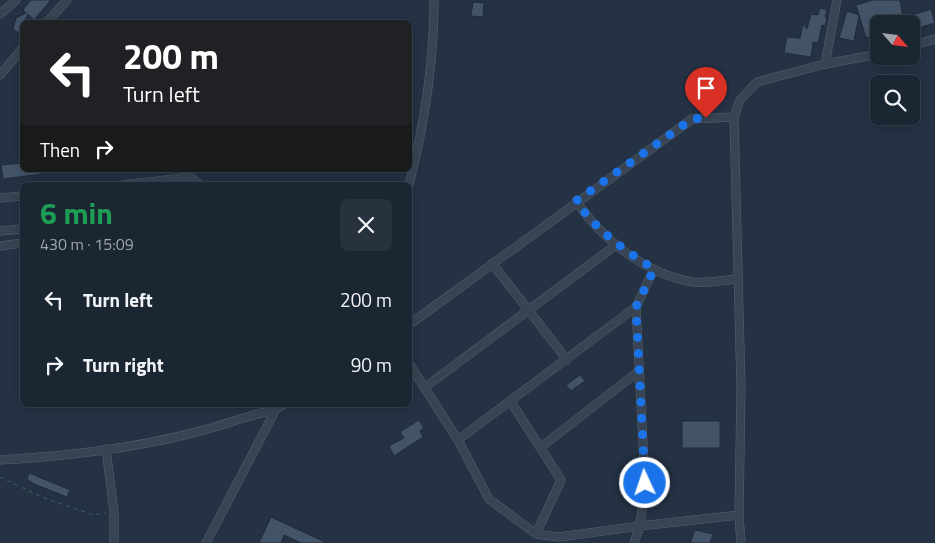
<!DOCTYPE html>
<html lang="en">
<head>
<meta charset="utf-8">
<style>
  body { margin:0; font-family:"Titillium Web",sans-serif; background:#28323f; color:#f1f3f6; height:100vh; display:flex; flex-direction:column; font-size:19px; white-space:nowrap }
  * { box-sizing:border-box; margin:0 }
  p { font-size:16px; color:#a0a5ac }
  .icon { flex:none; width:28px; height:28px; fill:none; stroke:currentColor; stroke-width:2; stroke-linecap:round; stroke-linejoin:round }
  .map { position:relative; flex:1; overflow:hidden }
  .panel { position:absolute; left:20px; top:182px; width:392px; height:225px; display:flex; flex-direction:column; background:#1b2633; border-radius:8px; box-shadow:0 2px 12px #0003,0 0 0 1px #39434e }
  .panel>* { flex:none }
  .banner { position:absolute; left:20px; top:20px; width:392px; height:152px; border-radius:8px; box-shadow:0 2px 12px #0003,0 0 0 1px #39434e; background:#202124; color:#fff; overflow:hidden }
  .needle { width:32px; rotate:118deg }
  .buttons { position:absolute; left:870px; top:15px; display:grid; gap:10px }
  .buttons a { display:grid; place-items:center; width:50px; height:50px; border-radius:8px; background:#1b2633; box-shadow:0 2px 12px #0003,0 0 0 1px #39434e; font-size:25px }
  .pin { position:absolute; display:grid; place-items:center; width:42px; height:42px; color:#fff; margin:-51px -21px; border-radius:50% 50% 50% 0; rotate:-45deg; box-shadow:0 0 5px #0007 }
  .pin .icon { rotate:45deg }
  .me { position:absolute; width:55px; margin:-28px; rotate:357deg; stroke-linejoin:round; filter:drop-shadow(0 0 4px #0008) }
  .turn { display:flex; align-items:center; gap:18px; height:105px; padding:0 20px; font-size:22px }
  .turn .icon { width:65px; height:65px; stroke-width:2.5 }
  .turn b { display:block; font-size:35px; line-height:42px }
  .then { display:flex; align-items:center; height:48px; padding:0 20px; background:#0003; gap:10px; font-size:19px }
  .round { display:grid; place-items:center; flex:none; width:52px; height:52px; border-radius:8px; background:#28323f }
  .head { display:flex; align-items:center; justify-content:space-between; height:85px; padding:0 20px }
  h1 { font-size:30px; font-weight:700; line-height:38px; color:#1e9e55 }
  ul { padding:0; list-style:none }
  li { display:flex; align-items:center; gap:15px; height:65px; padding:0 20px }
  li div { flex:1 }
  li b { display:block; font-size:19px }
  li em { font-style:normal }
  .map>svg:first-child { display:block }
</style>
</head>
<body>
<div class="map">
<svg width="935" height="543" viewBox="0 0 935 543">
  <rect width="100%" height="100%" fill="#243244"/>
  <!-- building -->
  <g fill="#445468" stroke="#1f2b3a">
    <polygon points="31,0 51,0 34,20 28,14 18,33 13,29 16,18 26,13 23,10"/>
    <polygon points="873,0 900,0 903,18 931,9 935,23 915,29 914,24 879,24 879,34 866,38 859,15 854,41 839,38 847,11 859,15 856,5"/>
    <polygon points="473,2 484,3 483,17 471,16"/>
    <polygon points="820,8 827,10 825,17 827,17 825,26 822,25 818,43 813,42 811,57 784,53 787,37 800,38 803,24 807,29 811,14 818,15"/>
    <polygon points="22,163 22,170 42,170 43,174 3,179 1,165"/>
    <polygon points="580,375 585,381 571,391 566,385"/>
    <polygon points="419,420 424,428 420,431 423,437 394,456 389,446 404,438 400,432"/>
    <rect x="682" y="421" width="38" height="27"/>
    <polygon points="29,473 70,490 67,497 34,484 27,479"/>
    <polygon points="271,517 327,543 301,543 284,535 281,543 259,543"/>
    <polygon points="695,530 713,534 710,543 690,543"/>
  </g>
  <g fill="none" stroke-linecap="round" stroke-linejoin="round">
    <defs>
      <g id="minor">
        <polyline points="0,14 16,0"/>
        <polyline points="47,22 67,0"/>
        <polyline points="911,46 935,39"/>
        <polyline points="825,64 837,0"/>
        <polyline points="0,75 22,49"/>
        <polyline points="123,185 191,177 200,185"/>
        <path d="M409 185C424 126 434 61 434 0"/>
        <polyline points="0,198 22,196"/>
        <path d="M576 201C601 238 643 272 687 281 702 285 722 280 737 279"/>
        <polyline points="0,231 22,229"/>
        <polyline points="0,246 22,243"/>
        <polyline points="492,263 567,360"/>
        <polyline points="410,324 692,119 734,117"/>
        <polyline points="410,365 458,440 489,499 536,534 559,537 640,526 645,483 636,307"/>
        <polyline points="424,388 616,245"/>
        <polyline points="511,402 561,480 536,534"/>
        <polyline points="458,440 636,307 654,269"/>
        <polyline points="541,447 639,371"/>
        <polyline points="106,449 114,512 114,543"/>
        <path d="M0 460C82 455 165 445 243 418 256 414 271 412 283 405"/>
        <polyline points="206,543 276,409"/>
        <polyline points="634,543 640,526 739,515"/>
        <polyline points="741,543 739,515 741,387 734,117 740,100 757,82 825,64 879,54"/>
      </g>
    </defs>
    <!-- minor casing -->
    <use href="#minor" stroke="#566270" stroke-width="9"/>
    <!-- path -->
    <polyline stroke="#445f61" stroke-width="1" stroke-dasharray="4 4" stroke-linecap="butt" points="0,477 44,498 94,515 106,513"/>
    <!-- minor -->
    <use href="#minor" stroke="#384453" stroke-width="8"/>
  </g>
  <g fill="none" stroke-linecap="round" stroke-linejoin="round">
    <!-- route -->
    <path stroke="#1a73e8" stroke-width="9" stroke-dasharray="0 16.2" d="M645 483 636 307 654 269C624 250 597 231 576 201L692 119 706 118"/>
  </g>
</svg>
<div class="buttons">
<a><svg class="needle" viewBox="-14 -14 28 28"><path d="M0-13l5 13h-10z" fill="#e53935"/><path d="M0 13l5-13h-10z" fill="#a0a5ac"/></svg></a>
<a><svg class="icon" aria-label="search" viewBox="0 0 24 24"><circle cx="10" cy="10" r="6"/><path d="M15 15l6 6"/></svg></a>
</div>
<div class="pin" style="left:706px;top:118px;background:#d93025"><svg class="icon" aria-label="arrive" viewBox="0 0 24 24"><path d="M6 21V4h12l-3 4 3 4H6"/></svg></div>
<svg class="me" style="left:645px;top:483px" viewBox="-20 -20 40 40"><circle r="17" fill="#1a73e8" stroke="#fff" stroke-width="3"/><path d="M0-11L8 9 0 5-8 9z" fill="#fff"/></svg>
<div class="banner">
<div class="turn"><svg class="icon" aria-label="left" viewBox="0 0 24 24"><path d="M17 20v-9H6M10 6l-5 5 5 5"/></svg><div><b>200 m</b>Turn left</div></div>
<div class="then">Then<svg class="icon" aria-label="right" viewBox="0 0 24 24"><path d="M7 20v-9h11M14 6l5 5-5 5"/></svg></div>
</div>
<section class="panel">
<div class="head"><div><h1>6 min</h1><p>430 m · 15:09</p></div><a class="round"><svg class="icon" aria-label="close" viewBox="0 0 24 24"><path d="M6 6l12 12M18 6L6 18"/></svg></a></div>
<ul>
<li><svg class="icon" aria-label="left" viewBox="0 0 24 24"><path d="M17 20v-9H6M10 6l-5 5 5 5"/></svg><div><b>Turn left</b></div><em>200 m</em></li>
<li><svg class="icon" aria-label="right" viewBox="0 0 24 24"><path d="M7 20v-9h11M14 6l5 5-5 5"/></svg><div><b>Turn right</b></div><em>90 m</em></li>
</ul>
</section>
</div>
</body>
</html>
